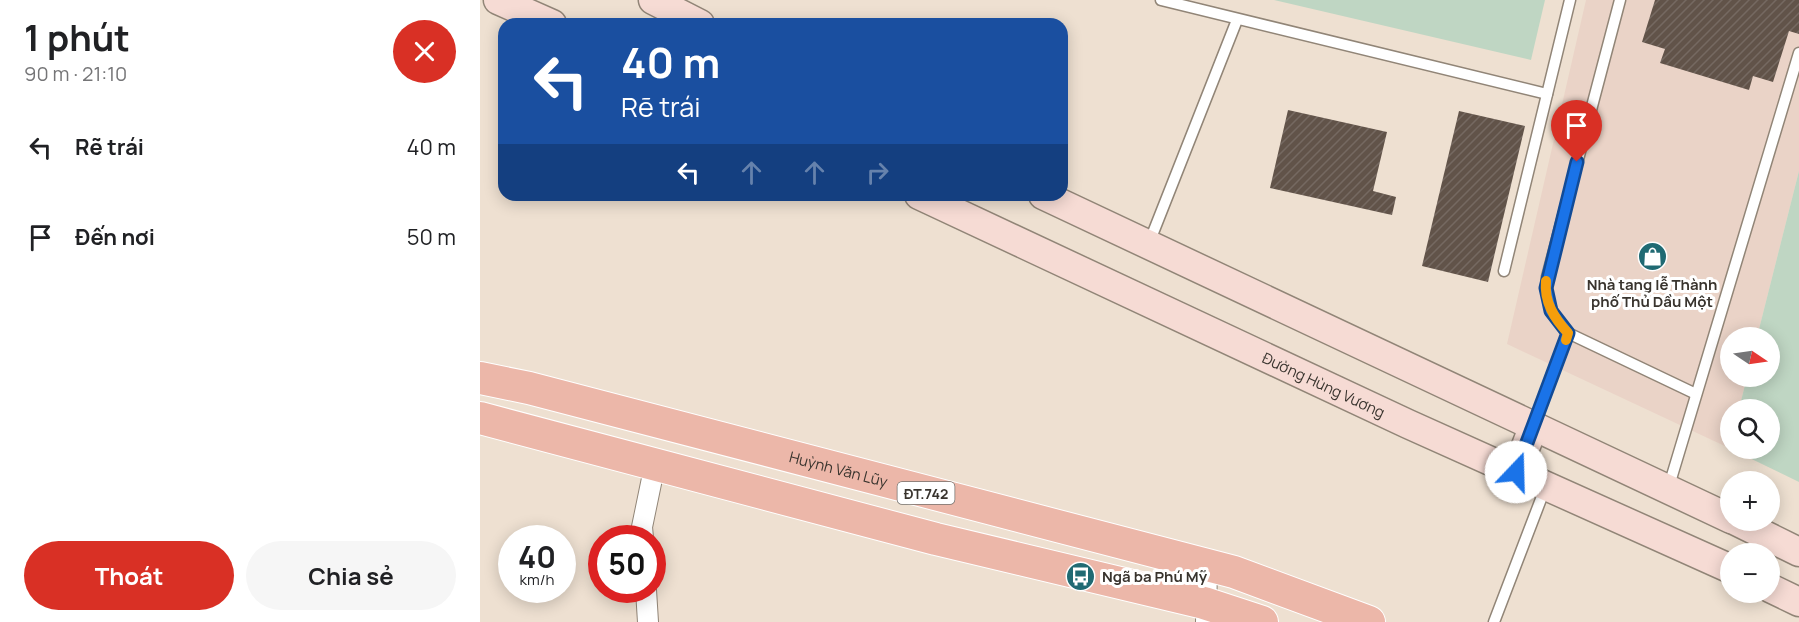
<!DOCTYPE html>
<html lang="vi">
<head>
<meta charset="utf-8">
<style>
  body { margin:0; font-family:Manrope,sans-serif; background:#f6f6f6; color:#202124; height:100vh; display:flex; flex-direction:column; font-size:22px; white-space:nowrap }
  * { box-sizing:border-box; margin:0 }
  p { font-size:20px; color:#757577 }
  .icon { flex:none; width:33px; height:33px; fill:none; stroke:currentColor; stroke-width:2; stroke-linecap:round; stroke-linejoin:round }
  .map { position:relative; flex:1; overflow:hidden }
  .sheet { display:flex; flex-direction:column; background:#fff; width:480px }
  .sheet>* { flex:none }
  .banner { position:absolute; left:18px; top:18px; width:570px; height:183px; border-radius:18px; box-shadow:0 3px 15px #0003; background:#1a4fa0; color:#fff; overflow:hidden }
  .needle { width:39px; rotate:103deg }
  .tools { position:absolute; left:1240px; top:327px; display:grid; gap:12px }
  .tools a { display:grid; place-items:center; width:60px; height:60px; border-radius:50%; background:#fff; box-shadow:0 3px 15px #0003; font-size:30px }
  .speed { position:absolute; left:18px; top:525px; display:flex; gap:12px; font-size:30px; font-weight:700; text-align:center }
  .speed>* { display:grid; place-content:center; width:78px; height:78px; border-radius:50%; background:#fff; box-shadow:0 3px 15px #0003; line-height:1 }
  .speed small { font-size:15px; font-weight:400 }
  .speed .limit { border:9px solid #d22; background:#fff; color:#111 }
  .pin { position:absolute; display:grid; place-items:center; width:51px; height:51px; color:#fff; margin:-62px -26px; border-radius:50% 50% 50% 0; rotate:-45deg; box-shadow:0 0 6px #0007 }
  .pin .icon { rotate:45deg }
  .me { position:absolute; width:66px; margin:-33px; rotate:21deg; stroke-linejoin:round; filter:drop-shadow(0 0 4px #0008) }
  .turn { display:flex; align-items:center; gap:21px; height:126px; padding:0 24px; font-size:27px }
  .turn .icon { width:78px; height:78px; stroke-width:2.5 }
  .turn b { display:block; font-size:42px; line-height:51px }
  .lanes { display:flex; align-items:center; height:57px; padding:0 24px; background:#0003; justify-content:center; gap:30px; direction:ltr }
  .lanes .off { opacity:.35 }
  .round { display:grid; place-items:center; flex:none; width:63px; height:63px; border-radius:32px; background:#f6f6f6 }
  .overview { display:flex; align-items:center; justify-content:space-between; height:102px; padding:0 24px }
  h1 { font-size:36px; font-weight:700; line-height:45px }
  .cta { display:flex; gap:12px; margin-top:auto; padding:12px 24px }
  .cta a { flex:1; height:69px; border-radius:36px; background:#d93025; color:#fff; font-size:24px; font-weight:700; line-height:69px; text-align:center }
  .cta a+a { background:#f6f6f6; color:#202124 }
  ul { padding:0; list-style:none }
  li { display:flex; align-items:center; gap:18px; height:90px; padding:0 24px }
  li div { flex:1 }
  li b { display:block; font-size:22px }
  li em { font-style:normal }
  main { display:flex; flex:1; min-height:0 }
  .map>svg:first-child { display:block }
</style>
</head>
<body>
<main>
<section class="sheet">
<div class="overview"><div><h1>1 phút</h1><p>90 m · 21:10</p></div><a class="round" style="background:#d93025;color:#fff"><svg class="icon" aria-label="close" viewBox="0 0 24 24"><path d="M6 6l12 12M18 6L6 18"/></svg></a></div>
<ul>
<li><svg class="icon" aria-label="left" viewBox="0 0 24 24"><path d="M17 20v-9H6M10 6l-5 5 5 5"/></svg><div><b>Rẽ trái</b></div><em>40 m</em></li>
<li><svg class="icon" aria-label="arrive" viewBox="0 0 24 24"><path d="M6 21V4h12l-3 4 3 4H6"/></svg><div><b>Đến nơi</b></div><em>50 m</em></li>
</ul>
<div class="cta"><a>Thoát</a><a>Chia sẻ</a></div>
</section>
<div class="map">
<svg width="1319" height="622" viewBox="0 0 1319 622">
  <defs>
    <pattern id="building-hatch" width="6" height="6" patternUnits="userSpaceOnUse" patternTransform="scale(1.5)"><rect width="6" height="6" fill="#615349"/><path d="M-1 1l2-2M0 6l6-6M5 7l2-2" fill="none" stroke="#756961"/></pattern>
  </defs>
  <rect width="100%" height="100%" fill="#eee0d1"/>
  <!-- commercial -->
  <polygon fill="#ead3c7" points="1106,0 1319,0 1319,171 1277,337 1251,338 1251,376 1267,377 1259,409 1251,410 1249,448 1027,344"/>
  <!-- park -->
  <g fill="#bfd6c3">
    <polygon points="794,0 1065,0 1051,60"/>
    <polygon points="1319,171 1319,482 1249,448 1251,440 1251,448 1290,448 1290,410 1259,409 1267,377 1290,376 1290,338 1277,337"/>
  </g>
  <!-- building -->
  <g fill="url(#building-hatch)">
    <polygon points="1175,0 1319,0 1319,34 1309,31 1293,82 1273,76 1269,90 1180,63 1185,49 1162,42"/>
    <polygon points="808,110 907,132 893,191 916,197 912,215 790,188"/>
    <polygon points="979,111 1045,126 1008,282 942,266"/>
  </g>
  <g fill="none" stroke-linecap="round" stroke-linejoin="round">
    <defs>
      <g id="lane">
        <polyline points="681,0 1067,94"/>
        <path d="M1140 0 1067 277C1065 300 1072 316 1088 333L1216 394"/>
        <polyline points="669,243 757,20"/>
        <polyline points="1024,271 1090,0"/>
        <polyline points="1054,425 1088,333"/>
        <polyline points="1188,489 1319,53"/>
        <polyline points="1014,622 1066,486"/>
      </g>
      <g id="street">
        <polyline points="163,538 162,527 175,464"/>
        <polyline points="166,590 168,622"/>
        <polyline points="726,622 727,565"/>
      </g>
      <g id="secondary">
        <polyline points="18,0 72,24"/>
        <polyline points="173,0 220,24"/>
        <path id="s1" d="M439 195 928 424 1251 569"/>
        <polyline points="563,195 1251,519"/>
        <polyline points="1036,472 1054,425"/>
        <polyline points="1254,520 1319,552"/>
        <polyline points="1290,588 1319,602"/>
      </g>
      <g id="primary">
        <path id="s2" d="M0 378 49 388 754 572 889 622"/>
        <polyline points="0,418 456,539 724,603 782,622"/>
      </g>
    </defs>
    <!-- lane casing -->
    <use href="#lane" stroke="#918577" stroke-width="13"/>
    <!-- street casing -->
    <use href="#street" stroke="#918577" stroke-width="22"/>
    <!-- secondary casing -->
    <use href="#secondary" stroke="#918577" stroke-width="31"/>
    <!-- primary casing -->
    <use href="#primary" stroke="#fff" stroke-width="34"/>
    <!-- lane -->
    <use href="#lane" stroke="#fff" stroke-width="10"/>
    <!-- street -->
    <use href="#street" stroke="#fff" stroke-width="20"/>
    <!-- secondary -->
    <use href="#secondary" stroke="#f6dbd4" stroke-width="28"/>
    <!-- primary -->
    <use href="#primary" stroke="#ecb7a9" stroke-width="32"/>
  </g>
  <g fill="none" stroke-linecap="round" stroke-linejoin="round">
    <defs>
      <polyline id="route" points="1036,472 1088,333 1071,311 1066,288 1097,162"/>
    </defs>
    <!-- route casing -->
    <use href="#route" stroke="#114b97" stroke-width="15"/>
    <!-- route -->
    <use href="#route" stroke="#1a73e8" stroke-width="10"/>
    <!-- slow -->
    <path stroke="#f59e0b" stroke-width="10" d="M1066 281C1064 302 1074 318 1088 333L1086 340"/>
  </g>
  <!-- icons -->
  <defs>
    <symbol id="shop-disc" viewBox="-11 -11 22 22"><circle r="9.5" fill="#206a73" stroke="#fff"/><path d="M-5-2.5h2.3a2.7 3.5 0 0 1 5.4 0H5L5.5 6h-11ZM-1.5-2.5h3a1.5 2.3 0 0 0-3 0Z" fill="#fff"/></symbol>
    <symbol id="bus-disc" viewBox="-11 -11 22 22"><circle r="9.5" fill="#206a73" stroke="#fff"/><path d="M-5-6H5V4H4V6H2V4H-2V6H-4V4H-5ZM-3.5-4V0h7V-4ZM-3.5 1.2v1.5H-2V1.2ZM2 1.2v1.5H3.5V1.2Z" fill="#fff"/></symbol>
  </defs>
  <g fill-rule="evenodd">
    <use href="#shop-disc" x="1156" y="240" width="33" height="33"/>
    <use href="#bus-disc" x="584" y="560" width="33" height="33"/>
  </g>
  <g text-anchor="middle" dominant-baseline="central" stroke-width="6" stroke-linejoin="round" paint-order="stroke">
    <!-- shield labels -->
    <rect fill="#fff" stroke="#74716d" stroke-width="1.5" x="417.5" y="482" width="57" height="22" rx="4.5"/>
    <g font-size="14" font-weight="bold" fill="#39342e">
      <text x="446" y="493">ĐT.742</text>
    </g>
    <!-- poi labels -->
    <g font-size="15" font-weight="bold" fill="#39342e" stroke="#fff">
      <text x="1172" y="284">Nhà tang lễ Thành<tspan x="1172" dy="17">phố Thủ Dầu Một</tspan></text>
      <text x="622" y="576" text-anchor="start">Ngã ba Phú Mỹ</text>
    </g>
    <!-- street labels -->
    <g font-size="15" fill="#39342e" stroke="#fff">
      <text stroke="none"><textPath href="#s1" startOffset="447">Đường Hùng Vương</textPath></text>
      <text stroke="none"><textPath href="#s2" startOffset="370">Huỳnh Văn Lũy</textPath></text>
    </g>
  </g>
</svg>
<div class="tools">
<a><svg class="needle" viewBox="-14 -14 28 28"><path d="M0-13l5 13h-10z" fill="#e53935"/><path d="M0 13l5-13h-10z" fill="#757577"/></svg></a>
<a><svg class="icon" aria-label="search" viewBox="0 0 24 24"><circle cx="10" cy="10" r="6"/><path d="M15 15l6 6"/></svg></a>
<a>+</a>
<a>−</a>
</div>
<div class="speed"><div>40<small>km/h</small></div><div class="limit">50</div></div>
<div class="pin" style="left:1097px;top:162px;background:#d93025"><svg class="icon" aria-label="arrive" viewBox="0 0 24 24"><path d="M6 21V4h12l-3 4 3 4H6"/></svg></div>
<svg class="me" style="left:1036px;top:472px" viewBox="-20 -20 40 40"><circle r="19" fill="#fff"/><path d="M0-13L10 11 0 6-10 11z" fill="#1a73e8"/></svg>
<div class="banner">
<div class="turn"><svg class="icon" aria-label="left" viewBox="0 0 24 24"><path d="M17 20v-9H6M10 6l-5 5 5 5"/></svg><div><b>40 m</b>Rẽ trái</div></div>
<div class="lanes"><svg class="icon" aria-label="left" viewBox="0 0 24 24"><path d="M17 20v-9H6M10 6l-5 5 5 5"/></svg><svg class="icon off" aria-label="ahead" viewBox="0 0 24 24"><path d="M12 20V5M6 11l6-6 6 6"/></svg><svg class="icon off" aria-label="ahead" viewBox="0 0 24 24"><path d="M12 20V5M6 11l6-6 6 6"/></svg><svg class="icon off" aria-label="right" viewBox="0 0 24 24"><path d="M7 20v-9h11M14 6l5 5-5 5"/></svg></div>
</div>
</div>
</main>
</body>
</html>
